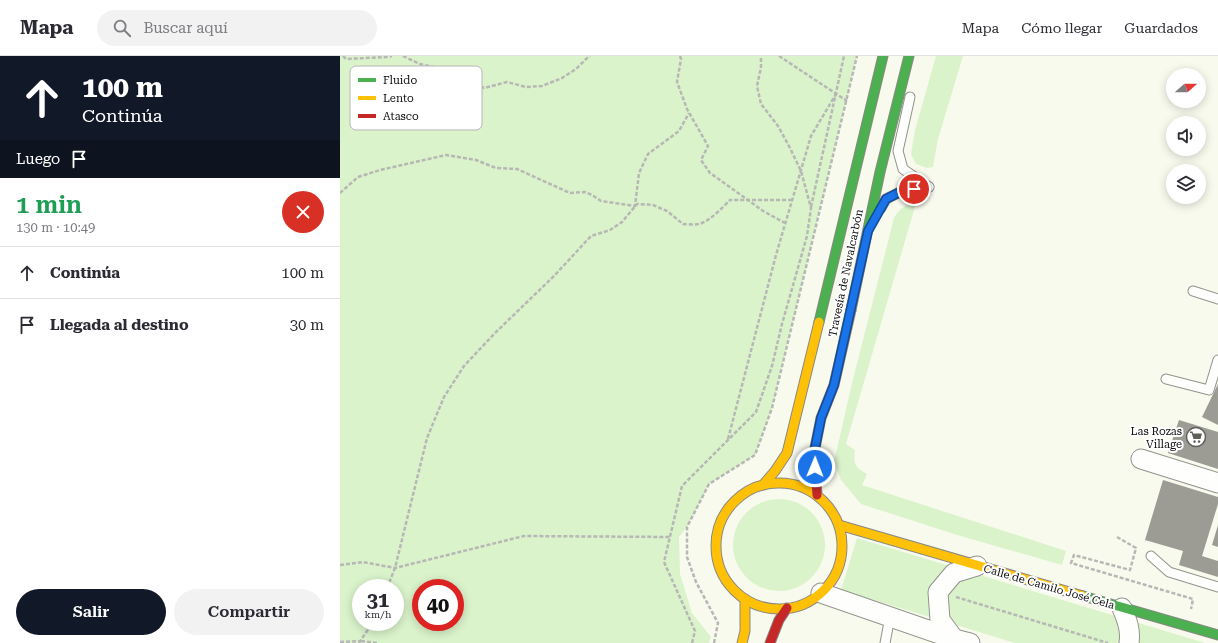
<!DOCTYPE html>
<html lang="es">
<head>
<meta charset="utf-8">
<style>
  body { margin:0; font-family:"Roboto Serif",serif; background:#f2f2f3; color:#2b2b33; height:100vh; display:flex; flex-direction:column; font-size:15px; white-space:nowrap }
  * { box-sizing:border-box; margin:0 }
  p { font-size:13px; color:#7c7c81 }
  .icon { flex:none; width:22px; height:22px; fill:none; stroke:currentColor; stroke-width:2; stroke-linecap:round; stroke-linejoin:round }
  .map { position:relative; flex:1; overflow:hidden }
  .side { display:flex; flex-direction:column; background:#fff; width:340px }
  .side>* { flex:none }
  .banner { background:#111827; color:#fff; overflow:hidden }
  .needle { width:26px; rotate:69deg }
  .controls { position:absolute; left:826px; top:12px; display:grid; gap:8px }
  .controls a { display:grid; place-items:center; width:40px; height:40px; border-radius:50%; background:#fff; box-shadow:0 2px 10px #0003; font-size:20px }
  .speed { position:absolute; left:12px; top:523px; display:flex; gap:8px; font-size:20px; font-weight:700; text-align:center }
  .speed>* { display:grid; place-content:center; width:52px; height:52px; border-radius:50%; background:#fff; box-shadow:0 2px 10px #0003; line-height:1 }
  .speed small { font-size:10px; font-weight:400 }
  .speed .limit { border:6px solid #d22; background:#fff; color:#111 }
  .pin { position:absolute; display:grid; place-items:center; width:34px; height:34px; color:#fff; margin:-17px; border:2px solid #fff; border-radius:50%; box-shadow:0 1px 4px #0007 }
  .me { position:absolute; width:44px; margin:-22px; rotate:1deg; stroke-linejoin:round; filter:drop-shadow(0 0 3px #0008) }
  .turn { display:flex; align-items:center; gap:14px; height:84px; padding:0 16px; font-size:18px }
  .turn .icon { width:52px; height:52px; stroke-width:2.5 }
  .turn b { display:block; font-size:28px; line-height:34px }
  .then { display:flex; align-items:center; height:38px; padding:0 16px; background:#0003; gap:8px; font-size:15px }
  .round { display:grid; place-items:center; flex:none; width:42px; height:42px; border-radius:21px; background:#f2f2f3 }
  .summary { display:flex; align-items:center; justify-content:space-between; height:68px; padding:0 16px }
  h1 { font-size:24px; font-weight:600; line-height:30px; color:#1e9e55 }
  .button { display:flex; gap:8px; margin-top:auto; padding:8px 16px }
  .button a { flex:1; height:46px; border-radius:24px; background:#111827; color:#fff; font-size:16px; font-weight:600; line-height:46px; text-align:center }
  .button a+a { background:#f2f2f3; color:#2b2b33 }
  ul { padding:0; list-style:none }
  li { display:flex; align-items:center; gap:12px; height:52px; padding:0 16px; border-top:1px solid #e1e1e2 }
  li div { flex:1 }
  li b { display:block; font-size:15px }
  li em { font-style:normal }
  header { display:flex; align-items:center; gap:24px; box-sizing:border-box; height:56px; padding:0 20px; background:#fff; border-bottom:1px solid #e1e1e2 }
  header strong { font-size:19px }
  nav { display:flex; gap:22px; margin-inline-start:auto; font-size:14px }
  .search { width:280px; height:36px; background:#f2f2f3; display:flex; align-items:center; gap:10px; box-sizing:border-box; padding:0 14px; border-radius:22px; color:#7c7c81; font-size:15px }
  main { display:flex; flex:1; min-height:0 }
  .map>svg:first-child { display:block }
</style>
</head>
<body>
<header>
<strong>Mapa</strong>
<div class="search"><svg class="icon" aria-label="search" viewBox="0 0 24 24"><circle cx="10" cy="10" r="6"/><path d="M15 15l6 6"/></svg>Buscar aquí</div>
<nav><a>Mapa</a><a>Cómo llegar</a><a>Guardados</a></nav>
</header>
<main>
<section class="side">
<div class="banner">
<div class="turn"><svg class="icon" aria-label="ahead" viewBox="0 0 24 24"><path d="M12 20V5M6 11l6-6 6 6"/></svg><div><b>100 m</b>Continúa</div></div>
<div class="then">Luego<svg class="icon" aria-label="arrive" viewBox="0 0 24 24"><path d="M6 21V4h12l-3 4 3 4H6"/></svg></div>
</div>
<div class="summary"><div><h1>1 min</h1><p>130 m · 10:49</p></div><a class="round" style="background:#d93025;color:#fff"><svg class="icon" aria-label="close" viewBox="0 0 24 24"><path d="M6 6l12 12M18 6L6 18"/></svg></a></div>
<ul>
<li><svg class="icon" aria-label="ahead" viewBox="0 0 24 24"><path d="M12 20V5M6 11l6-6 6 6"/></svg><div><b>Continúa</b></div><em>100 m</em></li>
<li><svg class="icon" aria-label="arrive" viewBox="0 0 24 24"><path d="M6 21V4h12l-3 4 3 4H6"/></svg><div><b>Llegada al destino</b></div><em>30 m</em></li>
</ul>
<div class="button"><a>Salir</a><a>Compartir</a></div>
</section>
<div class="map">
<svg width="878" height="587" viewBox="0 0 878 587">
  <rect width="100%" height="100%" fill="#f9faee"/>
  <!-- green -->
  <g fill="#daf3cb" fill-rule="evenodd">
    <path d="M0 0H517L432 352 415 399 369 428 347 471 339 481 340 518 352 557 371 581 369 587H0ZM21 532H55V566H21ZM81 532H115V566H81Z"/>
    <polygon points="596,0 623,0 598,83 593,111 587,112 576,108 571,98 575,74"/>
    <path d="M576 147 506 388 515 394C513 409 515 411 527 418L522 429 726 495 722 509 617 479 521 448 501 424 494 406 512 327 554 162C559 153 566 148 576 147Z"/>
    <circle cx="439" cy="489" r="46"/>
    <polygon points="517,482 865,587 675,587 501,534"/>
  </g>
  <!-- building -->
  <g fill="#9c9b94">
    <polygon points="878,328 878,369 862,361"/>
    <polygon points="839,364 878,376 878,413 828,397"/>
    <polygon points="823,424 878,441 878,448 862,500 878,505 878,521 839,509 843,495 805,484"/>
    <polygon points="878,469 878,491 872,489"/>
  </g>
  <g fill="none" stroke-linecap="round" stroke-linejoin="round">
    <defs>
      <g id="lane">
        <polyline points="570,41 558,95 563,113 589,131"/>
        <polyline points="541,152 546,143 560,136 589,131"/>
        <polyline points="853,235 878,243"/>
        <polyline points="826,323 869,334 878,304"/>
        <polyline points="811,500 829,516 878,531"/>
        <polyline points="545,587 550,561"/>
      </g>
      <g id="street">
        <polyline points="801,403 878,427"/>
        <polyline points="481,537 614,583 630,587"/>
        <path d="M782 552C787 564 791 574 789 587"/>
        <polyline points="614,583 600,564 598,536 614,517 637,510"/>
      </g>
      <g id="fast">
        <polyline points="511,254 540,116 569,0"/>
        <polyline points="479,266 543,0"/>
        <polyline points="743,540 878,579"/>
      </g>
      <g id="slow">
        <circle cx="439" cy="490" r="63"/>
        <polyline points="423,429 435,415 447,397 479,266"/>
        <polyline points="499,469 743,540"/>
        <polyline points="402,587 405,575 405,543"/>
      </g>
      <g id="jam">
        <polyline points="477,439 474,397 481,362 494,329 511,254"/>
        <polyline points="430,587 439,564 447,552"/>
      </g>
    </defs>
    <!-- lane casing -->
    <use href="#lane" stroke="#92938d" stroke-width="11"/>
    <!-- street casing -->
    <use href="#street" stroke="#92938d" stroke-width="21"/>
    <!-- fast casing -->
    <use href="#fast" stroke="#898984" stroke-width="11"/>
    <!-- slow casing -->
    <use href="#slow" stroke="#898984" stroke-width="11"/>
    <!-- jam casing -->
    <use href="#jam" stroke="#898984" stroke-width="11"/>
    <!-- path -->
    <g stroke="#b7b7b5" stroke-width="2.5" stroke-dasharray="4 2" stroke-linecap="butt">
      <polyline points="3,0 6,3 47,1 52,0"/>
      <polyline points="63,0 80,8 93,11 118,23 134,26 144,32 167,26 186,31 202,30 222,22 236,13 246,3 250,0"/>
      <polyline points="340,0 341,3 337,26 347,53 368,90 361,104 370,117 408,144 452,144"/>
      <polyline points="439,0 507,45"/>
      <polyline points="0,137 18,121 40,114 106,99 136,104 156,112 177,113 230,137 245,136 252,139 261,145 295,150 299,117 308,98 339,75 349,57"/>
      <polyline points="471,151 504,0"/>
      <polyline points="388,383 436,199 471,80 496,38"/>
      <polyline points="777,481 796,492 790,514 734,499 731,507 853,543 851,553"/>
      <polyline points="0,509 23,506 55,512 184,480 330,481"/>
      <path d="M47 532 55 512 87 382 104 341 124 310 155 277 214 220 251 180 270 174 282 166 297 148 313 149 327 155 343 168C348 168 354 169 359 168 369 166 383 151 390 144H408L423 155 445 167"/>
      <polyline points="616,541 768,587"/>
      <polyline points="21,585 38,587"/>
      <polyline points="0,586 21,585 23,587"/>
      <polyline points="19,587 33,566"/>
      <polyline points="352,587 355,575 324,506 342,430 416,356 432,310 442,268 467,180 471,152 461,115 450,92 438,70 421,48 417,30 421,11 421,0"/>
      <polyline points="374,587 378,567 356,526 347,501 347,471 369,428 415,399 432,352 517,0"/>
    </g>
    <!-- lane -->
    <use href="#lane" stroke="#fefefc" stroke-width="9"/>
    <!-- street -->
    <use href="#street" stroke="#fefefc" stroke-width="19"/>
    <!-- fast -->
    <use href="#fast" stroke="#4caf50" stroke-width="9"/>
    <!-- slow -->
    <use href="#slow" stroke="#ffc107" stroke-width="9"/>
    <!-- jam -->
    <use href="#jam" stroke="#c62828" stroke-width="9"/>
  </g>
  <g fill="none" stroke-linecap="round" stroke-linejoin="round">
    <defs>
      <polyline id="route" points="475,411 474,397 481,362 494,329 528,175 546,143 560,136 574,133"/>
    </defs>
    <!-- route casing -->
    <use href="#route" stroke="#114b97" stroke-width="10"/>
    <!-- route -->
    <use href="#route" stroke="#1a73e8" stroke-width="7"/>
  </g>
  <!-- icons -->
  <defs>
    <symbol id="supermarket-ring" viewBox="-11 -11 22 22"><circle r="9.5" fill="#fff" stroke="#5e5f5a" stroke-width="1.5"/><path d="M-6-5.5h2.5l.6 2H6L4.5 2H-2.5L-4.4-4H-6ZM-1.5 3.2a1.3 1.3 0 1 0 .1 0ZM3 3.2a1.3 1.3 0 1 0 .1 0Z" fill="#5e5f5a"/></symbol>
  </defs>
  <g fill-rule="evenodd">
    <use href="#supermarket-ring" x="845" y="370" width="22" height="22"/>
  </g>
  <g text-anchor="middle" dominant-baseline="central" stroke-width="4" stroke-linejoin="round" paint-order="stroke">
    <!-- street labels -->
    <g font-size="11" fill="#0b0b0b" stroke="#fff">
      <text transform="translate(506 217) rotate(-78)">Travesía de Navalcarbón</text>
      <text transform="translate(709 531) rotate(16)">Calle de Camilo José Cela</text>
    </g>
    <!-- poi labels -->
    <g font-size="11" fill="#0b0b0b" stroke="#fff" text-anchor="end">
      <text x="842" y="375">Las Rozas<tspan x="842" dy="13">Village</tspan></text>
    </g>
  </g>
  <!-- legend -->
  <rect x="10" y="10" width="132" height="64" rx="6" fill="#fff" stroke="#b6b6b6" stroke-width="1"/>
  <rect x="18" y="22" width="18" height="4" fill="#4caf50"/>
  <rect x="18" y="40" width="18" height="4" fill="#ffc107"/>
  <rect x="18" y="58" width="18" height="4" fill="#c62828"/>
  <g font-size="11" fill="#0b0b0b">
    <text x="43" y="28">Fluido</text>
    <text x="43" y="46">Lento</text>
    <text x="43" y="64">Atasco</text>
  </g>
</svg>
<div class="controls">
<a><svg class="needle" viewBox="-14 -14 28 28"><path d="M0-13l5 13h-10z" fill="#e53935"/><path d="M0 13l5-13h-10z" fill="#7c7c81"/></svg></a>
<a><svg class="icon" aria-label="sound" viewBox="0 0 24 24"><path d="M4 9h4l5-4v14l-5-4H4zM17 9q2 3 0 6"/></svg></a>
<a><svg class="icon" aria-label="layers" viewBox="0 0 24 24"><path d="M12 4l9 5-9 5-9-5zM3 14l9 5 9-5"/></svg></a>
</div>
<div class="speed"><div>31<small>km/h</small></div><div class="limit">40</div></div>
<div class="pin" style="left:574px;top:133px;background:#d93025"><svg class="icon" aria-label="arrive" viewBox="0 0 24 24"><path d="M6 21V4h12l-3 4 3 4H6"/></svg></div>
<svg class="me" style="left:475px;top:411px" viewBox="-20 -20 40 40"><circle r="17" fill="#1a73e8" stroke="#fff" stroke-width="3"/><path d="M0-11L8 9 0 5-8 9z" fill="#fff"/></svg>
</div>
</main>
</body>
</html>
